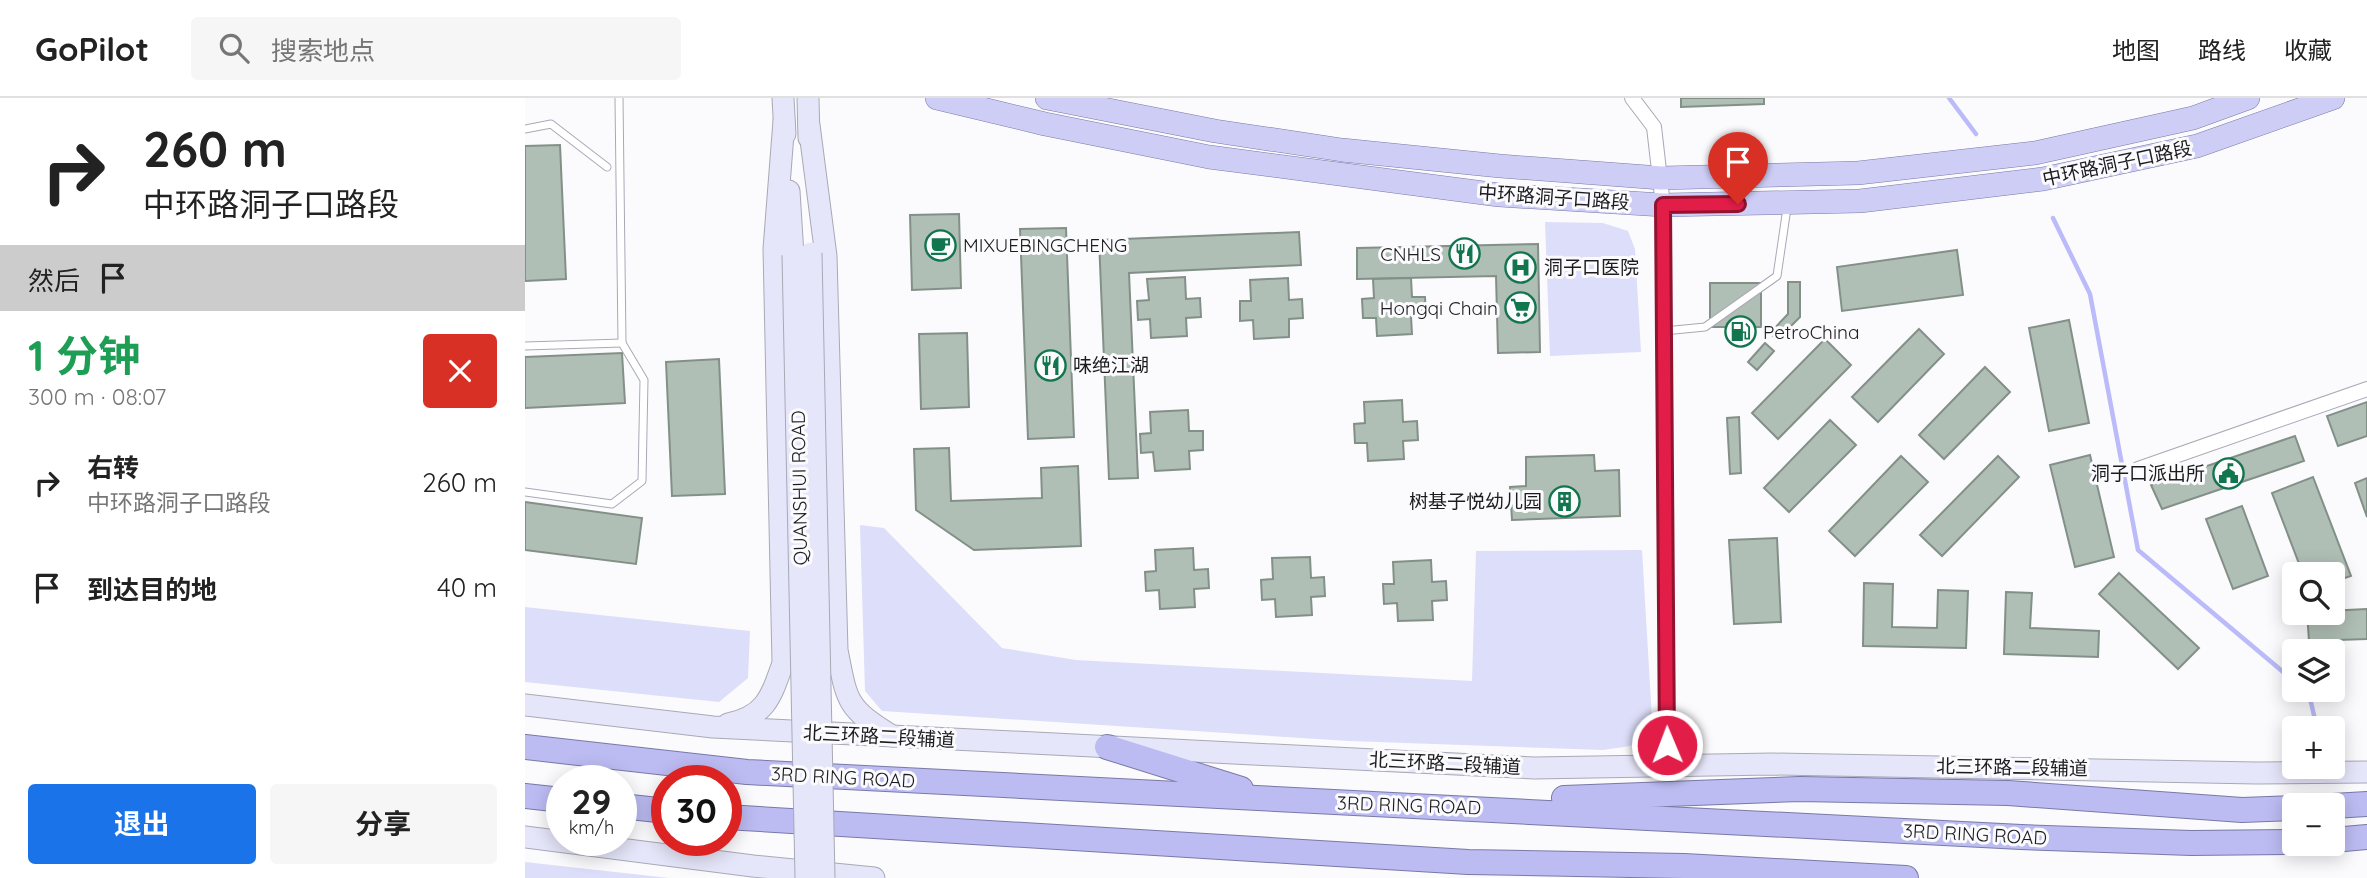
<!DOCTYPE html>
<html lang="zh">
<head>
<meta charset="utf-8">
<style>
  body { margin:0; font-family:Quicksand,"Noto Sans SC",sans-serif; background:#f6f6f6; color:#222; height:100vh; display:flex; flex-direction:column; font-size:26px; white-space:nowrap }
  * { box-sizing:border-box; margin:0 }
  p { font-size:23px; color:#767676 }
  .icon { flex:none; width:38px; height:38px; fill:none; stroke:currentColor; stroke-width:2; stroke-linecap:round; stroke-linejoin:round }
  .map { position:relative; flex:1; overflow:hidden }
  .drawer { display:flex; flex-direction:column; background:#fff; width:525px }
  .drawer>* { flex:none }
  .hud { background:#fff; color:#222; overflow:hidden }
  .tools { position:absolute; left:1757px; top:464px; display:grid; gap:14px }
  .tools a { display:grid; place-items:center; width:63px; height:63px; border-radius:7px; background:#fff; box-shadow:0 4px 18px #0003; font-size:35px }
  .speed { position:absolute; left:21px; top:667px; display:flex; gap:14px; font-size:35px; font-weight:700; text-align:center }
  .speed>* { display:grid; place-content:center; width:91px; height:91px; border-radius:50%; background:#fff; box-shadow:0 4px 18px #0003; line-height:1 }
  .speed small { font-size:18px; font-weight:400 }
  .speed .limit { border:10px solid #d22; background:#fff; color:#111 }
  .pin { position:absolute; display:grid; place-items:center; width:60px; height:60px; color:#fff; margin:-72px -30px; border-radius:50% 50% 50% 0; rotate:-45deg; box-shadow:0 0 7px #0007 }
  .pin .icon { rotate:45deg }
  .me { position:absolute; width:77px; margin:-38px; rotate:359deg; stroke-linejoin:round; filter:drop-shadow(0 0 5px #0008) }
  .turn { display:flex; align-items:center; gap:24px; height:147px; padding:0 28px; font-size:32px }
  .turn .icon { width:91px; height:91px; stroke-width:2.5 }
  .turn b { display:block; font-size:49px; line-height:60px }
  .then { display:flex; align-items:center; height:66px; padding:0 28px; background:#0003; gap:14px; font-size:26px }
  .round { display:grid; place-items:center; flex:none; width:74px; height:74px; border-radius:7px; background:#f6f6f6 }
  .head { display:flex; align-items:center; justify-content:space-between; height:119px; padding:0 28px }
  h1 { font-size:42px; font-weight:700; line-height:52px; color:#1e9e55 }
  .cta { display:flex; gap:14px; margin-top:auto; padding:14px 28px }
  .cta a { flex:1; height:80px; border-radius:7px; background:#1a73e8; color:#fff; font-size:28px; font-weight:700; line-height:80px; text-align:center }
  .cta a+a { background:#f6f6f6; color:#222 }
  ul { padding:0; list-style:none }
  li { display:flex; align-items:center; gap:21px; height:105px; padding:0 28px }
  li div { flex:1 }
  li b { display:block; font-size:26px }
  li em { font-style:normal }
  header { display:flex; align-items:center; gap:42px; box-sizing:border-box; height:98px; padding:0 35px; background:#fff; border-bottom:2px solid #e0e0e0 }
  header strong { font-size:33px }
  nav { display:flex; gap:38px; margin-inline-start:auto; font-size:24px }
  .search { width:490px; height:63px; background:#f6f6f6; display:flex; align-items:center; gap:18px; box-sizing:border-box; padding:0 24px; border-radius:7px; color:#767676; font-size:26px }
  main { display:flex; flex:1; min-height:0 }
  .map>svg:first-child { display:block }
</style>
</head>
<body>
<header>
<strong>GoPilot</strong>
<div class="search"><svg class="icon" aria-label="search" viewBox="0 0 24 24"><circle cx="10" cy="10" r="6"/><path d="M15 15l6 6"/></svg>搜索地点</div>
<nav><a>地图</a><a>路线</a><a>收藏</a></nav>
</header>
<main>
<section class="drawer">
<div class="hud">
<div class="turn"><svg class="icon" aria-label="right" viewBox="0 0 24 24"><path d="M7 20v-9h11M14 6l5 5-5 5"/></svg><div><b>260 m</b>中环路洞子口路段</div></div>
<div class="then">然后<svg class="icon" aria-label="arrive" viewBox="0 0 24 24"><path d="M6 21V4h12l-3 4 3 4H6"/></svg></div>
</div>
<div class="head"><div><h1>1 分钟</h1><p>300 m · 08:07</p></div><a class="round" style="background:#d93025;color:#fff"><svg class="icon" aria-label="close" viewBox="0 0 24 24"><path d="M6 6l12 12M18 6L6 18"/></svg></a></div>
<ul>
<li><svg class="icon" aria-label="right" viewBox="0 0 24 24"><path d="M7 20v-9h11M14 6l5 5-5 5"/></svg><div><b>右转</b><p>中环路洞子口路段</p></div><em>260 m</em></li>
<li><svg class="icon" aria-label="arrive" viewBox="0 0 24 24"><path d="M6 21V4h12l-3 4 3 4H6"/></svg><div><b>到达目的地</b></div><em>40 m</em></li>
</ul>
<div class="cta"><a>退出</a><a>分享</a></div>
</section>
<div class="map">
<svg width="1842" height="780" viewBox="0 0 1842 780">
  <rect width="100%" height="100%" fill="#fbfbfe"/>
  <!-- green -->
  <g fill="#dddef9">
    <polygon points="1020,124 1078,125 1103,133 1110,151 1116,254 1025,258"/>
    <path d="M335 427 359 430 477 550 551 562 947 583 951 453 1117 452 1127 621C1118 652 1106 647 1078 652L824 643 357 613 340 593Z"/>
    <polygon points="0,509 225,533 223,580 194,604 0,584"/>
    <polygon points="0,764 144,780 0,780"/>
  </g>
  <g fill="none" stroke-linecap="round" stroke-linejoin="round">
    <!-- stream -->
    <g stroke="#bbbbf9" stroke-width="4.5">
      <polyline points="1424,0 1451,36"/>
      <polyline points="1528,120 1565,196 1613,452 1769,583"/>
      <polyline points="1779,592 1784,596 1792,630"/>
    </g>
  </g>
  <!-- building -->
  <g fill="#b0bfb6" stroke="#839088" stroke-width="2">
    <polygon points="1156,0 1239,0 1239,6 1156,9"/>
    <polygon points="35,47 41,181 0,183 0,48"/>
    <polygon points="434,116 436,190 387,192 385,117"/>
    <polygon points="541,130 549,339 503,341 495,131"/>
    <polygon points="774,134 776,167 604,175 613,380 584,381 574,142"/>
    <polygon points="1013,146 1015,254 973,255 971,178 832,181 832,150"/>
    <polygon points="1432,152 1438,197 1317,213 1312,169"/>
    <polygon points="660,179 661,201 675,200 676,219 661,220 662,238 626,240 625,221 613,222 612,203 624,202 622,181"/>
    <polygon points="763,180 764,202 777,201 778,220 764,221 764,239 729,241 728,222 715,223 715,203 726,203 725,182"/>
    <polygon points="886,180 887,199 900,199 901,217 886,218 887,236 852,238 851,220 838,220 837,201 849,200 848,181"/>
    <polygon points="1263,184 1275,184 1275,219 1252,242 1245,235 1263,216"/>
    <rect x="1185" y="185" width="51" height="44"/>
    <polygon points="1544,222 1564,325 1524,333 1504,230"/>
    <polygon points="1394,231 1419,256 1353,324 1327,299"/>
    <polygon points="442,235 444,309 396,311 394,236"/>
    <polygon points="1300,241 1326,267 1253,341 1227,315"/>
    <polygon points="1240,245 1249,253 1232,272 1223,264"/>
    <polygon points="97,255 100,305 0,310 0,259"/>
    <polygon points="194,261 200,396 147,398 141,264"/>
    <polygon points="1460,269 1485,294 1419,361 1394,337"/>
    <polygon points="877,302 878,324 892,323 893,342 878,343 879,361 843,363 842,345 830,345 829,326 840,325 839,304"/>
    <polygon points="1842,304 1842,338 1813,348 1802,318"/>
    <polygon points="663,312 664,333 678,333 678,352 664,353 665,371 630,373 628,354 616,355 615,336 626,335 625,314"/>
    <polygon points="1214,319 1216,375 1205,376 1202,320"/>
    <polygon points="1305,322 1331,347 1264,414 1239,390"/>
    <polygon points="1770,338 1779,363 1637,411 1626,387"/>
    <polygon points="424,350 426,403 517,400 516,370 553,368 556,448 449,452 391,412 389,351"/>
    <polygon points="1069,357 1070,373 1094,372 1095,418 987,422 985,389 1001,388 1001,359"/>
    <polygon points="1565,357 1589,459 1550,469 1525,367"/>
    <polygon points="1376,358 1403,384 1330,458 1304,433"/>
    <polygon points="1473,358 1494,379 1417,458 1395,437"/>
    <polygon points="1788,379 1826,478 1808,484 1808,476 1778,476 1747,395"/>
    <polygon points="1842,380 1842,419 1830,385"/>
    <polygon points="0,404 117,420 111,466 0,452"/>
    <polygon points="1717,408 1743,478 1708,491 1681,421"/>
    <polygon points="1252,440 1256,524 1209,526 1204,442"/>
    <polygon points="668,450 669,472 683,471 684,490 669,491 670,509 635,511 634,492 621,493 620,474 631,473 630,452"/>
    <polygon points="785,459 786,480 799,479 800,498 786,499 787,517 751,519 750,501 737,502 736,482 748,481 747,460"/>
    <polygon points="906,462 907,484 921,483 922,502 907,503 908,522 873,523 872,505 859,506 858,486 869,486 868,464"/>
    <polygon points="1594,475 1674,550 1653,571 1574,496"/>
    <polygon points="1339,485 1368,486 1367,529 1412,530 1413,492 1443,493 1441,550 1338,548"/>
    <polygon points="1481,494 1507,495 1505,530 1574,533 1573,559 1479,556"/>
    <polygon points="1842,511 1842,541 1784,543 1782,514"/>
  </g>
  <g fill="none" stroke-linecap="round" stroke-linejoin="round">
    <defs>
      <g id="service">
        <polyline points="0,31 26,26 82,69"/>
        <polyline points="1139,233 1180,229 1252,178 1262,110"/>
        <polyline points="0,248 97,245"/>
        <polyline points="0,394 87,406 117,383 119,282 97,245 94,0"/>
      </g>
      <g id="minor">
        <polyline points="1107,0 1129,29 1138,107 1142,667"/>
        <polyline points="1613,371 1842,291"/>
      </g>
      <g id="secondary">
        <polyline points="258,0 260,36"/>
        <polyline points="283,0 284,40"/>
        <path d="M284 27 301 158 312 552C322 603 321 610 367 638"/>
        <polyline points="264,93 268,157"/>
        <polyline points="0,607 188,629 1009,670 1247,666 1731,675 1842,674"/>
        <path d="M203 626C241 618 246 599 258 565L249 151 259 23"/>
        <polyline points="0,739 228,768 349,780"/>
      </g>
      <g id="primary">
        <polyline points="412,0 520,26 684,59 974,97 1138,107 1335,103 1518,81 1672,48 1808,0"/>
        <polyline points="522,0 690,33 817,52 975,68 1136,80 1333,75 1510,55 1668,20 1723,0"/>
      </g>
      <g id="trunk">
        <polyline points="0,649 222,674 1496,739 1666,745 1769,744"/>
        <polyline points="582,649 716,691"/>
        <polyline points="0,698 37,702"/>
        <polyline points="1039,700 1275,691 1483,695 1717,712 1769,710"/>
        <polyline points="96,708 142,713"/>
        <polyline points="1808,708 1842,706"/>
        <polyline points="201,719 943,764 1159,768 1381,780"/>
        <polyline points="1808,742 1842,739"/>
      </g>
    </defs>
    <!-- service casing -->
    <use href="#service" stroke="#a8a9b6" stroke-width="9"/>
    <!-- minor casing -->
    <use href="#minor" stroke="#a8a9b6" stroke-width="16"/>
    <!-- secondary casing -->
    <use href="#secondary" stroke="#a8a9b6" stroke-width="23"/>
    <!-- primary casing -->
    <use href="#primary" stroke="#7979a7" stroke-width="24"/>
    <!-- trunk casing -->
    <use href="#trunk" stroke="#7979a7" stroke-width="26"/>
    <!-- service -->
    <use href="#service" stroke="#fff" stroke-width="7"/>
    <!-- minor -->
    <use href="#minor" stroke="#fff" stroke-width="14"/>
    <!-- secondary -->
    <use href="#secondary" stroke="#e6e6fa" stroke-width="21"/>
    <!-- primary -->
    <use href="#primary" stroke="#cdcdf6" stroke-width="23"/>
    <!-- trunk -->
    <use href="#trunk" stroke="#bcbcf3" stroke-width="24"/>
    <defs>
      <g id="secondary-bridge">
        <polyline points="286,155 299,780"/>
        <polyline points="268,157 281,780"/>
      </g>
    </defs>
    <!-- secondary-bridge casing -->
    <use href="#secondary-bridge" stroke="#a8a9b6" stroke-width="23" stroke-linecap="butt"/>
    <!-- secondary-bridge -->
    <use href="#secondary-bridge" stroke="#e6e6fa" stroke-width="21"/>
  </g>
  <g fill="none" stroke-linecap="round" stroke-linejoin="round">
    <defs>
      <polyline id="route" points="1142,647 1138,107 1213,106"/>
    </defs>
    <!-- route casing -->
    <use href="#route" stroke="#92132f" stroke-width="18"/>
    <!-- route -->
    <use href="#route" stroke="#e11d48" stroke-width="12"/>
  </g>
  <!-- icons -->
  <defs>
    <symbol id="cafe-ring" viewBox="-11 -11 22 22"><circle r="9.5" fill="#fbfbfe" stroke="#11754d" stroke-width="1.5"/><path d="M-5.5-4.5H6V0H3Q3 3.5 0 3.5H-2.5Q-5.5 3.5-5.5 0ZM3-3.2v2h1.7v-2ZM-6 4.5H4V6H-6Z" fill="#11754d"/></symbol>
    <symbol id="restaurant-ring" viewBox="-11 -11 22 22"><circle r="9.5" fill="#fbfbfe" stroke="#11754d" stroke-width="1.5"/><path d="M-5-6h1v4h1v-4h1v4h1v-4h1v5L-1.5 .5V6h-2V.5L-5-1ZM5-6V6H3V1.5H1.5Q1.5-4 5-6Z" fill="#11754d"/></symbol>
    <symbol id="hospital-ring" viewBox="-11 -11 22 22"><circle r="9.5" fill="#fbfbfe" stroke="#11754d" stroke-width="1.5"/><path d="M-5-5h3v3.5h4V-5h3V5h-3V1.5h-4V5h-3Z" fill="#11754d"/></symbol>
    <symbol id="supermarket-ring" viewBox="-11 -11 22 22"><circle r="9.5" fill="#fbfbfe" stroke="#11754d" stroke-width="1.5"/><path d="M-6-5.5h2.5l.6 2H6L4.5 2H-2.5L-4.4-4H-6ZM-1.5 3.2a1.3 1.3 0 1 0 .1 0ZM3 3.2a1.3 1.3 0 1 0 .1 0Z" fill="#11754d"/></symbol>
    <symbol id="fuel-ring" viewBox="-11 -11 22 22"><circle r="9.5" fill="#fbfbfe" stroke="#11754d" stroke-width="1.5"/><path d="M-5.5-6h7V0h2V4h1.3V-2.5L3-4.5l.8-.8L6-3V5H2.5V1h-1V6h-7ZM-4.2-4.7v3.2H.2V-4.7Z" fill="#11754d"/></symbol>
    <symbol id="civic-ring" viewBox="-11 -11 22 22"><circle r="9.5" fill="#fbfbfe" stroke="#11754d" stroke-width="1.5"/><path d="M-.6-6.5H3V-4.5H.6V-3L4-1V1h2V6H-6V1h2V-1L-.6-3ZM-1.2 2.5V6h2.4V2.5Z" fill="#11754d"/></symbol>
    <symbol id="building-ring" viewBox="-11 -11 22 22"><circle r="9.5" fill="#fbfbfe" stroke="#11754d" stroke-width="1.5"/><path d="M-4-6H4V6H1V3H-1V6H-4ZM-2.5-4.3h1.7v1.8h-1.7ZM.8-4.3h1.7v1.8H.8ZM-2.5-1h1.7V.8h-1.7ZM.8-1h1.7V.8H.8Z" fill="#11754d"/></symbol>
  </defs>
  <g fill-rule="evenodd">
    <use href="#cafe-ring" x="398" y="130" width="35" height="35"/>
    <use href="#restaurant-ring" x="922" y="138" width="35" height="35"/>
    <use href="#hospital-ring" x="978" y="152" width="35" height="35"/>
    <use href="#supermarket-ring" x="978" y="192" width="35" height="35"/>
    <use href="#fuel-ring" x="1198" y="216" width="35" height="35"/>
    <use href="#restaurant-ring" x="508" y="250" width="35" height="35"/>
    <use href="#civic-ring" x="1686" y="358" width="35" height="35"/>
    <use href="#building-ring" x="1022" y="386" width="35" height="35"/>
  </g>
  <g text-anchor="middle" dominant-baseline="central" stroke-width="6" stroke-linejoin="round" paint-order="stroke">
    <!-- street labels -->
    <g font-size="19" fill="#1b1b20" stroke="#fbfbfe">
      <text transform="translate(1592 65) rotate(-12)">中环路洞子口路段</text>
      <text transform="translate(1029 99) rotate(4)">中环路洞子口路段</text>
      <text transform="translate(274 390) rotate(-91)">QUANSHUI ROAD</text>
      <text transform="translate(354 638) rotate(3)">北三环路二段辅道</text>
      <text transform="translate(920 665) rotate(3)">北三环路二段辅道</text>
      <text transform="translate(1487 669) rotate(1)">北三环路二段辅道</text>
      <text transform="translate(318 679) rotate(3)">3RD RING ROAD</text>
      <text transform="translate(884 707) rotate(2)">3RD RING ROAD</text>
      <text transform="translate(1450 736) rotate(3)">3RD RING ROAD</text>
    </g>
    <!-- poi labels -->
    <g font-size="19" fill="#1b1b20" stroke="#fbfbfe" text-anchor="start">
      <text x="438" y="147">MIXUEBINGCHENG</text>
      <text x="916" y="156" text-anchor="end">CNHLS</text>
      <text x="1019" y="169">洞子口医院</text>
      <text x="973" y="210" text-anchor="end">Hongqi Chain</text>
      <text x="1238" y="234">PetroChina</text>
      <text x="548" y="267">味绝江湖</text>
      <text x="1680" y="375" text-anchor="end">洞子口派出所</text>
      <text x="1017" y="403" text-anchor="end">树基子悦幼儿园</text>
    </g>
  </g>
</svg>
<div class="tools">
<a><svg class="icon" aria-label="search" viewBox="0 0 24 24"><circle cx="10" cy="10" r="6"/><path d="M15 15l6 6"/></svg></a>
<a><svg class="icon" aria-label="layers" viewBox="0 0 24 24"><path d="M12 4l9 5-9 5-9-5zM3 14l9 5 9-5"/></svg></a>
<a>+</a>
<a>−</a>
</div>
<div class="speed"><div>29<small>km/h</small></div><div class="limit">30</div></div>
<div class="pin" style="left:1213px;top:106px;background:#d93025"><svg class="icon" aria-label="arrive" viewBox="0 0 24 24"><path d="M6 21V4h12l-3 4 3 4H6"/></svg></div>
<svg class="me" style="left:1142px;top:647px" viewBox="-20 -20 40 40"><circle r="17" fill="#e11d48" stroke="#fff" stroke-width="3"/><path d="M0-11L8 9 0 5-8 9z" fill="#fff"/></svg>
</div>
</main>
</body>
</html>
